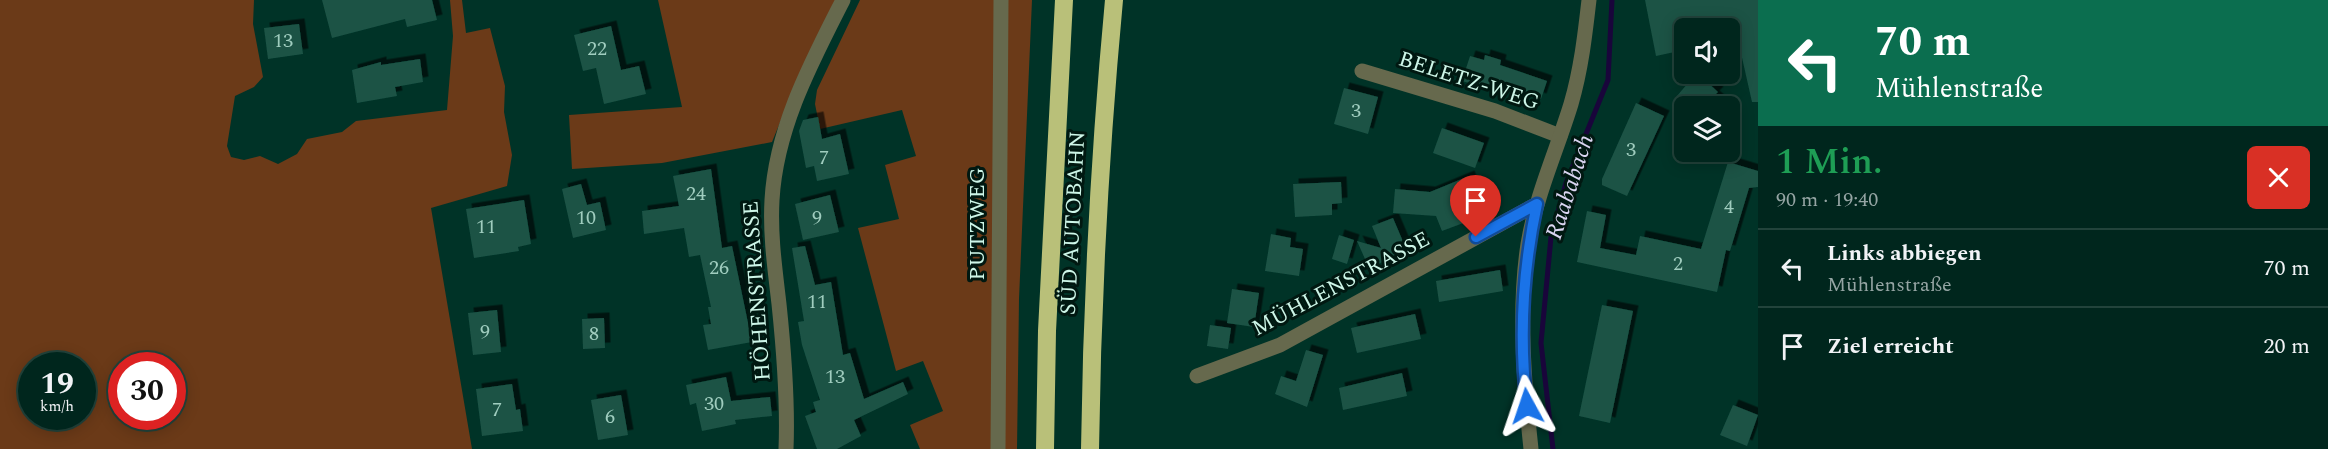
<!DOCTYPE html>
<html lang="de">
<head>
<meta charset="utf-8">
<style>
  body { margin:0; font-family:Spectral,serif; background:#0e322a; color:#f1f3f6; height:100vh; display:flex; flex-direction:column; font-size:22px; white-space:nowrap }
  * { box-sizing:border-box; margin:0 }
  p { font-size:20px; color:#95a5a4 }
  .icon { flex:none; width:33px; height:33px; fill:none; stroke:currentColor; stroke-width:2; stroke-linecap:round; stroke-linejoin:round }
  .map { position:relative; flex:1; overflow:hidden }
  .side { display:flex; flex-direction:column; background:#00261d; width:570px }
  .side>* { flex:none }
  .hud { background:#0b6e4f; color:#fff; overflow:hidden }
  .controls { position:absolute; left:1674px; top:18px; display:grid; gap:12px }
  .controls a { display:grid; place-items:center; width:66px; height:66px; border-radius:9px; background:#00261d; box-shadow:0 3px 15px #0003,0 0 0 2px #22433b; font-size:30px }
  .speed { position:absolute; left:18px; top:352px; display:flex; gap:12px; font-size:30px; font-weight:700; text-align:center }
  .speed>* { display:grid; place-content:center; width:78px; height:78px; border-radius:50%; background:#00261d; box-shadow:0 3px 15px #0003,0 0 0 2px #22433b; line-height:1 }
  .speed small { font-size:15px; font-weight:400 }
  .speed .limit { border:9px solid #d22; background:#fff; color:#111 }
  .pin { position:absolute; display:grid; place-items:center; width:51px; height:51px; color:#fff; margin:-62px -26px; border-radius:50% 50% 50% 0; rotate:-45deg; box-shadow:0 0 6px #0007 }
  .pin .icon { rotate:45deg }
  .me { position:absolute; width:66px; margin:-33px; rotate:355deg; stroke-linejoin:round; filter:drop-shadow(0 0 4px #0008) }
  .turn { display:flex; align-items:center; gap:21px; height:126px; padding:0 18px; font-size:27px }
  .turn .icon { width:78px; height:78px; stroke-width:2.5 }
  .turn b { display:block; font-size:42px; line-height:51px }
  .round { display:grid; place-items:center; flex:none; width:63px; height:63px; border-radius:9px; background:#0e322a }
  .headline { display:flex; align-items:center; justify-content:space-between; height:102px; padding:0 18px }
  h1 { font-size:36px; font-weight:600; line-height:45px; color:#1e9e55 }
  ul { padding:0; list-style:none }
  li { display:flex; align-items:center; gap:18px; height:78px; padding:0 18px; border-top:2px solid #22433b }
  li div { flex:1 }
  li b { display:block; font-size:22px }
  li em { font-style:normal }
  main { display:flex; flex:1; min-height:0 }
  .map>svg:first-child { display:block }
</style>
</head>
<body>
<main>
<div class="map">
<svg width="1758" height="449" viewBox="0 0 1758 449">
  <defs>
    <filter id="shadow"><feDropShadow dx="5.5" dy="-5.5" stdDeviation="0" flood-color="#0009"/></filter>
  </defs>
  <rect width="100%" height="100%" fill="#003327"/>
  <!-- green -->
  <g fill="#6b3a18" fill-rule="evenodd">
    <path d="M0 0H254L253 24 263 77 254 87 235 96 227 146 231 157 244 160 260 156 278 164 297 154 307 139 342 132 356 121 447 110 453 36 450 0H462L466 33 490 28 505 86 504 112 512 155 507 186 431 208 472 449H0ZM32 366H82V417H32ZM122 366H172V417H122Z"/>
    <polygon points="658,0 836,0 802,69 772,142 662,163 572,169 569,115 682,107"/>
    <polygon points="860,0 996,0 992,449 920,449 910,425 943,411 923,361 896,371 858,228 899,219 885,165 916,156 902,110 820,129 815,104 817,90"/>
    <polygon points="1007,0 1032,0 1019,299 1017,449 1003,449"/>
  </g>
  <g fill="none" stroke-linecap="round" stroke-linejoin="round">
    <!-- stream -->
    <polyline stroke="#19053b" stroke-width="5" points="1553,449 1541,343 1551,237 1566,183 1608,80 1612,0"/>
  </g>
  <!-- building -->
  <g fill="#1b5345" filter="url(#shadow)">
    <polygon points="322,0 432,0 437,20 407,27 405,19 332,38"/>
    <polygon points="1645,0 1758,0 1758,102 1752,102 1736,31 1730,32 1730,28 1684,28 1684,50 1656,56"/>
    <polygon points="299,24 303,54 268,59 264,28"/>
    <polygon points="611,26 621,70 639,66 646,94 604,104 596,68 583,71 574,35"/>
    <polygon points="1485,55 1501,60 1500,65 1547,81 1541,99 1506,87 1504,93 1462,81 1470,56 1484,60"/>
    <polygon points="420,59 423,82 395,87 397,96 357,103 352,70 381,62 381,65"/>
    <polygon points="1693,77 1701,84 1705,80 1718,92 1714,96 1726,106 1690,106 1677,96"/>
    <polygon points="1344,88 1378,97 1368,134 1334,124"/>
    <polygon points="1636,103 1664,116 1627,196 1602,185 1602,179"/>
    <polygon points="818,117 822,139 840,134 849,174 817,181 814,166 806,168 799,131 803,120"/>
    <polygon points="1442,128 1484,143 1475,168 1433,153"/>
    <polygon points="1728,162 1758,171 1758,187 1749,188 1730,251 1726,250 1717,292 1577,262 1587,211 1606,215 1600,248 1636,255 1640,236 1701,249"/>
    <polygon points="711,169 722,248 732,246 752,342 708,350 703,325 711,324 708,307 711,307 700,255 689,257 684,228 644,234 642,211 679,206 673,176"/>
    <polygon points="1469,176 1481,206 1470,211 1474,219 1442,231 1436,216 1393,213 1395,189 1430,192"/>
    <polygon points="1341,182 1342,203 1332,204 1332,215 1295,217 1293,184"/>
    <polygon points="581,184 587,205 600,202 606,230 573,238 562,189"/>
    <polygon points="830,195 839,232 803,240 795,204"/>
    <polygon points="524,200 531,244 518,247 519,251 474,258 466,209"/>
    <polygon points="1393,218 1407,251 1369,268 1357,241 1381,248 1372,226"/>
    <polygon points="1271,234 1291,238 1290,247 1303,249 1299,276 1265,271"/>
    <polygon points="1339,235 1354,240 1347,264 1332,259"/>
    <polygon points="805,246 815,285 831,282 843,355 850,353 864,399 903,382 908,394 854,420 861,436 837,449 817,449 805,416 816,412 813,402 820,400 802,345 798,322 804,321 792,248"/>
    <polygon points="1500,270 1503,291 1439,302 1436,281"/>
    <polygon points="1232,289 1259,293 1254,327 1227,323"/>
    <polygon points="1602,305 1633,311 1610,423 1579,416"/>
    <polygon points="497,310 501,352 473,355 468,313"/>
    <polygon points="1415,314 1421,339 1357,353 1351,328"/>
    <polygon points="604,318 605,348 583,349 582,319"/>
    <polygon points="1210,325 1231,328 1228,349 1207,346"/>
    <polygon points="1306,350 1323,355 1307,407 1275,394 1281,376 1296,381"/>
    <polygon points="1402,373 1407,396 1343,410 1339,388"/>
    <polygon points="726,377 731,401 770,397 772,416 735,420 736,424 702,431 696,403 690,405 686,385"/>
    <polygon points="512,384 516,410 520,409 523,431 482,436 476,389"/>
    <polygon points="621,395 628,435 598,440 591,400"/>
    <polygon points="1733,405 1758,415 1747,446 1720,435"/>
  </g>
  <g fill="none" stroke-linecap="round" stroke-linejoin="round">
    <!-- minor -->
    <g stroke="#66694d" stroke-width="15">
      <polyline points="1362,71 1495,111 1560,136"/>
      <polyline points="1197,376 1280,345 1537,204"/>
      <path d="M786 449C788 400 784 352 779 304 775 269 770 235 772 200 776 128 811 63 843 0"/>
      <polyline points="998,449 1001,0"/>
      <path d="M1531 449C1524 383 1518 310 1528 244 1536 195 1557 150 1571 104 1581 70 1585 35 1589 0"/>
    </g>
    <!-- highway -->
    <g stroke="#b9c079" stroke-width="18">
      <polyline points="1045,449 1047,331 1064,0"/>
      <path d="M1090 449C1092 299 1100 150 1114 0"/>
    </g>
  </g>
  <g fill="none" stroke-linecap="round" stroke-linejoin="round">
    <defs>
      <path id="route" d="M1476 237 1537 204C1523 269 1519 340 1527 406"/>
    </defs>
    <!-- route casing -->
    <use href="#route" stroke="#114b97" stroke-width="15"/>
    <!-- route -->
    <use href="#route" stroke="#1a73e8" stroke-width="10"/>
  </g>
  <g text-anchor="middle" dominant-baseline="central" stroke-width="6" stroke-linejoin="round" paint-order="stroke">
    <!-- number labels -->
    <g font-size="20" fill="#a0cdbf">
      <text x="283" y="41">13</text>
      <text x="597" y="49">22</text>
      <text x="1356" y="111">3</text>
      <text x="1631" y="150">3</text>
      <text x="824" y="158">7</text>
      <text x="696" y="194">24</text>
      <text x="1729" y="207">4</text>
      <text x="586" y="218">10</text>
      <text x="817" y="218">9</text>
      <text x="486" y="227">11</text>
      <text x="1678" y="264">2</text>
      <text x="719" y="268">26</text>
      <text x="817" y="302">11</text>
      <text x="485" y="332">9</text>
      <text x="594" y="334">8</text>
      <text x="835" y="377">13</text>
      <text x="714" y="404">30</text>
      <text x="497" y="410">7</text>
      <text x="610" y="417">6</text>
    </g>
    <!-- street labels -->
    <g font-size="22" fill="#cdf6e8" stroke="#001811">
      <text transform="translate(1469 81) rotate(18)">BELETZ-WEG</text>
      <text transform="translate(1073 223) rotate(-87)">SÜD AUTOBAHN</text>
      <text transform="translate(977 224) rotate(-90)">PUTZWEG</text>
      <text transform="translate(1341 284) rotate(-28)">MÜHLENSTRASSE</text>
      <text transform="translate(757 291) rotate(-94)">HÖHENSTRASSE</text>
    </g>
    <!-- water labels -->
    <g font-size="24" font-style="italic" fill="#dad5f1" stroke="#001811">
      <text transform="translate(1570 187) rotate(-72)">Raababach</text>
    </g>
  </g>
</svg>
<div class="controls">
<a><svg class="icon" aria-label="sound" viewBox="0 0 24 24"><path d="M4 9h4l5-4v14l-5-4H4zM17 9q2 3 0 6"/></svg></a>
<a><svg class="icon" aria-label="layers" viewBox="0 0 24 24"><path d="M12 4l9 5-9 5-9-5zM3 14l9 5 9-5"/></svg></a>
</div>
<div class="speed"><div>19<small>km/h</small></div><div class="limit">30</div></div>
<div class="pin" style="left:1476px;top:237px;background:#d93025"><svg class="icon" aria-label="arrive" viewBox="0 0 24 24"><path d="M6 21V4h12l-3 4 3 4H6"/></svg></div>
<svg class="me" style="left:1527px;top:406px" viewBox="-20 -20 40 40"><path d="M0-17L14 15 0 8-14 15z" fill="#1a73e8" stroke="#fff" stroke-width="4"/></svg>
</div>
<section class="side">
<div class="hud">
<div class="turn"><svg class="icon" aria-label="left" viewBox="0 0 24 24"><path d="M17 20v-9H6M10 6l-5 5 5 5"/></svg><div><b>70 m</b>Mühlenstraße</div></div>
</div>
<div class="headline"><div><h1>1 Min.</h1><p>90 m · 19:40</p></div><a class="round" style="background:#d93025;color:#fff"><svg class="icon" aria-label="close" viewBox="0 0 24 24"><path d="M6 6l12 12M18 6L6 18"/></svg></a></div>
<ul>
<li><svg class="icon" aria-label="left" viewBox="0 0 24 24"><path d="M17 20v-9H6M10 6l-5 5 5 5"/></svg><div><b>Links abbiegen</b><p>Mühlenstraße</p></div><em>70 m</em></li>
<li><svg class="icon" aria-label="arrive" viewBox="0 0 24 24"><path d="M6 21V4h12l-3 4 3 4H6"/></svg><div><b>Ziel erreicht</b></div><em>20 m</em></li>
</ul>
</section>
</main>
</body>
</html>
